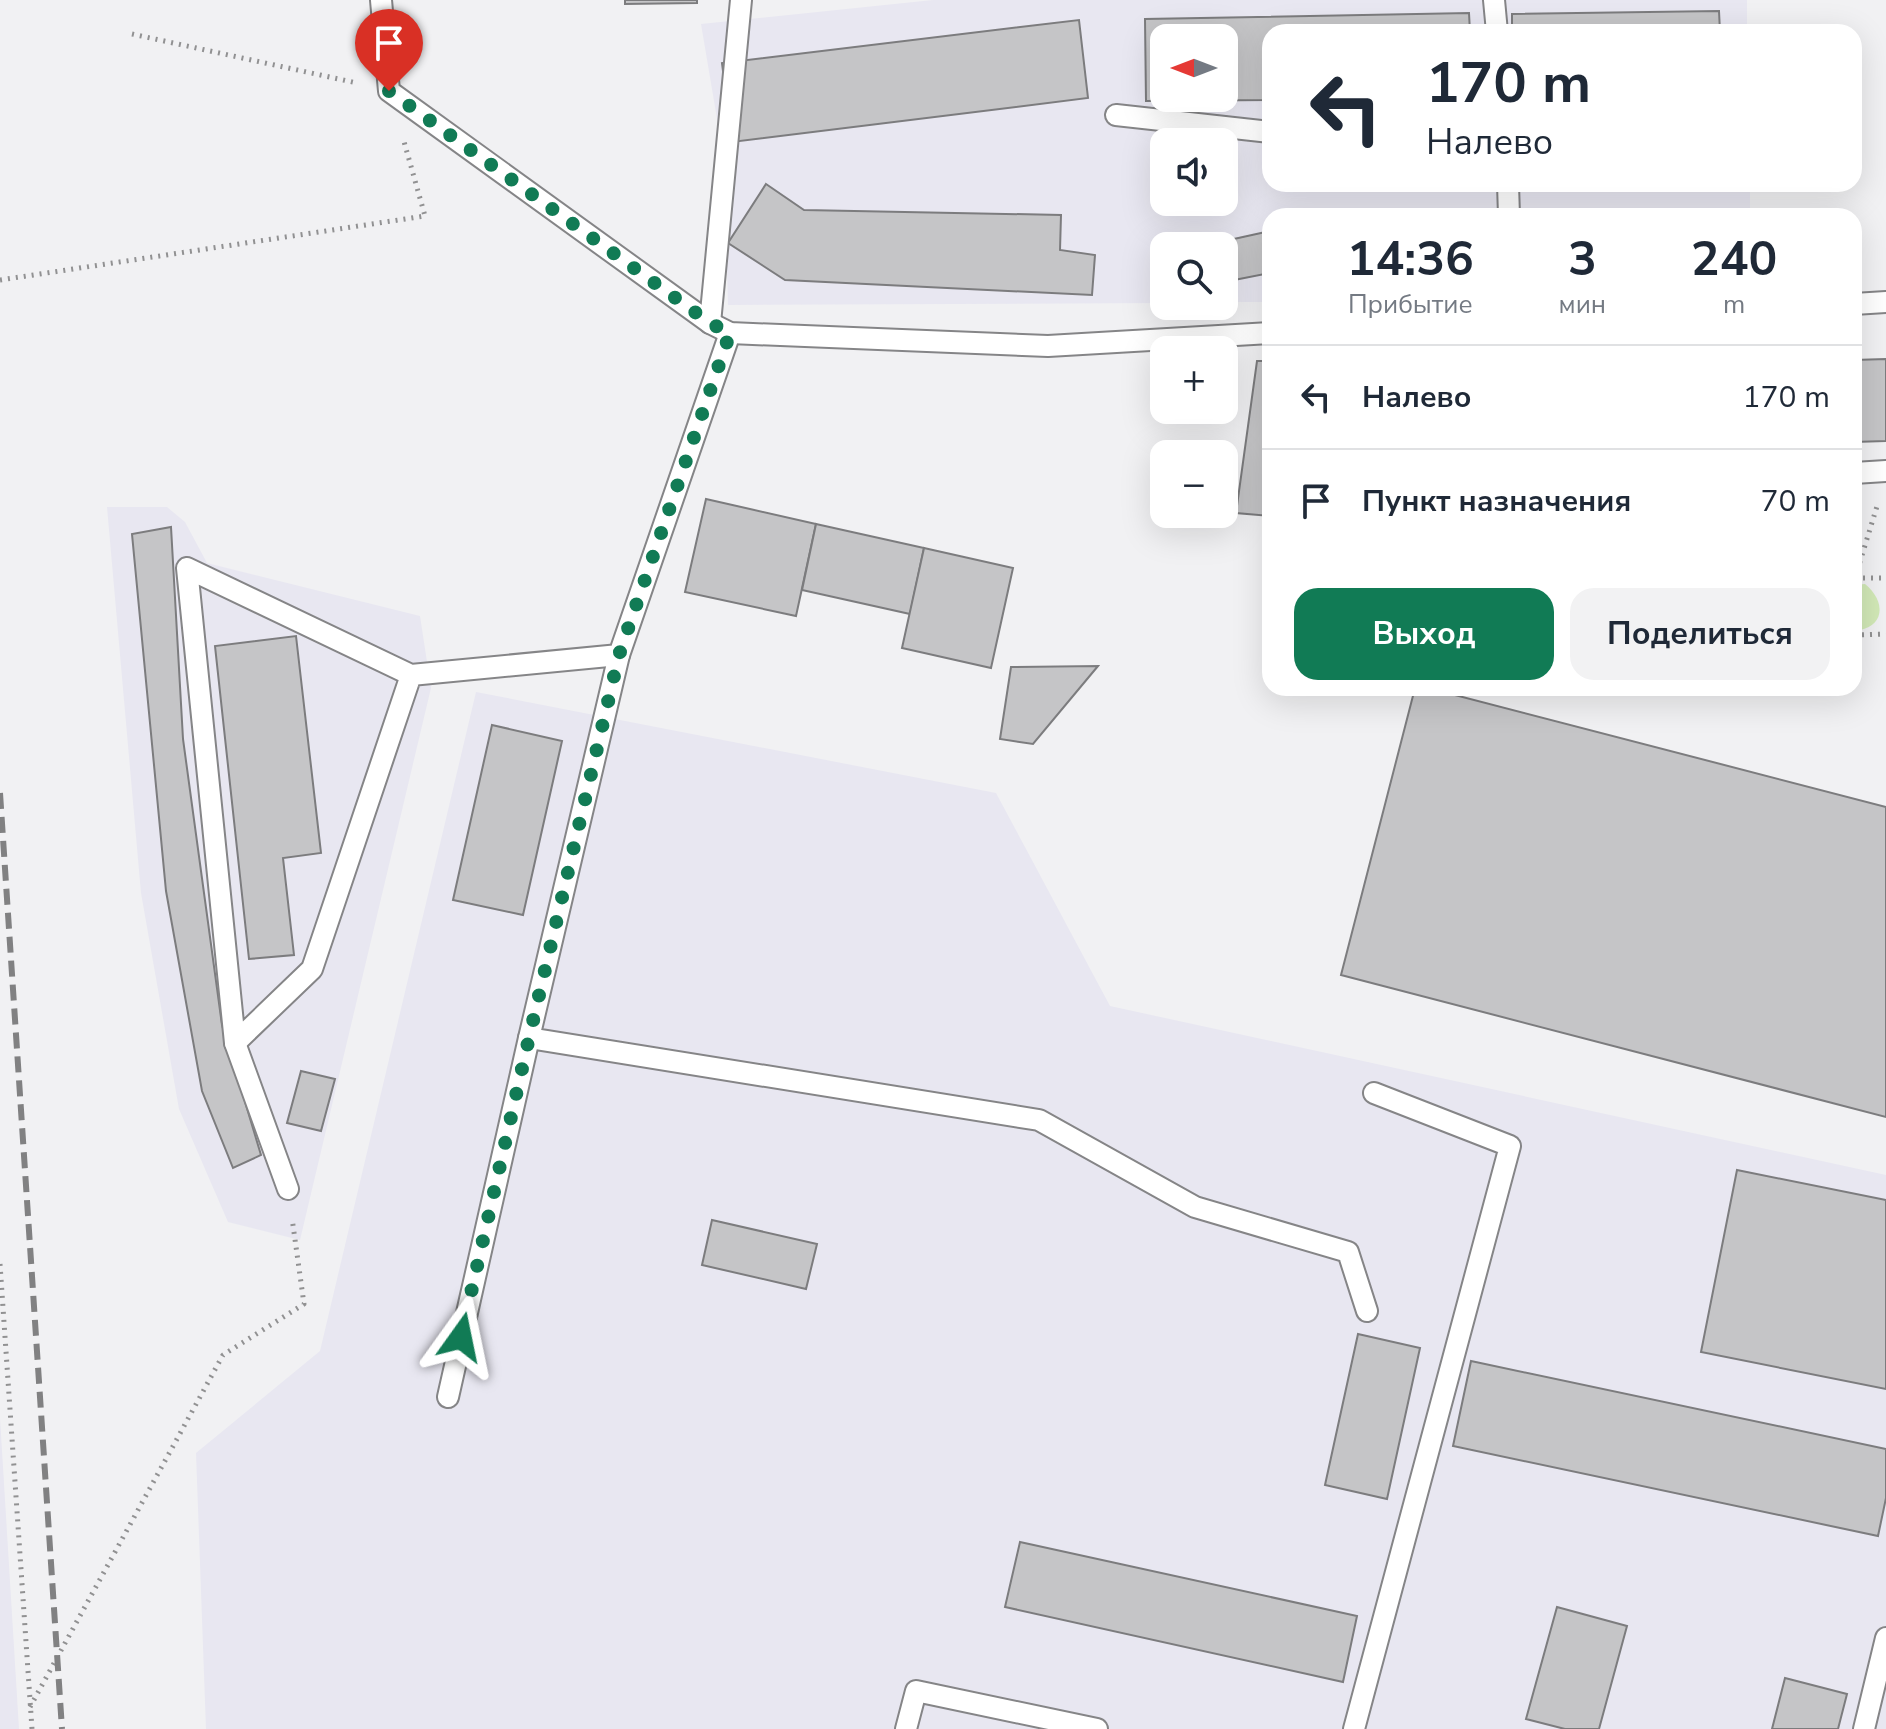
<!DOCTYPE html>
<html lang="ru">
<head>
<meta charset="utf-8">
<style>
  body { margin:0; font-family:"Nunito Sans",sans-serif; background:#f2f2f3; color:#1f2937; height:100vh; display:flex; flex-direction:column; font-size:30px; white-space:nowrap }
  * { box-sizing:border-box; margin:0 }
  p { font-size:26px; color:#747a83 }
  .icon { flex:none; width:44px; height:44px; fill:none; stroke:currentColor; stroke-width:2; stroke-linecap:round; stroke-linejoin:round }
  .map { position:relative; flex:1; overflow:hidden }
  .sheet { position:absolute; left:1262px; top:208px; width:600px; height:488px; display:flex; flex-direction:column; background:#fff; border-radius:24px; box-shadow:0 8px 32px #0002 }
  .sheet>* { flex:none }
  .banner { position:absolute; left:1262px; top:24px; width:600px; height:168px; border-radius:24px; box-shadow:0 8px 32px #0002; background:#fff; color:#1f2937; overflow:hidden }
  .needle { width:52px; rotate:270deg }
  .tools { position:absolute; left:1150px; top:24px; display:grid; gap:16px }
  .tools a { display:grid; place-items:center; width:88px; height:88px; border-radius:16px; background:#fff; box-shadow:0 8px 32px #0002; font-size:40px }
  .pin { position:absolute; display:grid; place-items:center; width:68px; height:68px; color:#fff; margin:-82px -34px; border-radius:50% 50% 50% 0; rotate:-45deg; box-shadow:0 0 8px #0007 }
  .pin .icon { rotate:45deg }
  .me { position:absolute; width:88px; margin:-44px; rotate:12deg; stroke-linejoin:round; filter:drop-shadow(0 0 6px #0008) }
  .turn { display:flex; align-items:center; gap:28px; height:168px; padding:0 32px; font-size:36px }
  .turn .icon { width:104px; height:104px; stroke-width:2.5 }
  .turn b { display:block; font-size:56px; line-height:68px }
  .eta { display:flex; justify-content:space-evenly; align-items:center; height:136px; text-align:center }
  .eta b { font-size:48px; font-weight:700; line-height:56px }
  .button { display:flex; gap:16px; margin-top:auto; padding:16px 32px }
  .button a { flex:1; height:92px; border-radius:24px; background:#117b55; color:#fff; font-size:32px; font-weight:700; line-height:92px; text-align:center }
  .button a+a { background:#f2f2f3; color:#1f2937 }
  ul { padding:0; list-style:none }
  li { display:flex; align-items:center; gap:24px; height:104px; padding:0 32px; border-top:2px solid #e0e1e3 }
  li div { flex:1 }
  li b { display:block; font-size:30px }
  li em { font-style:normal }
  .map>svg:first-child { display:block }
</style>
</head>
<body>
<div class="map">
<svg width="1886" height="1729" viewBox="0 0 1886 1729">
  <rect width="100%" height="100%" fill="#f1f1f3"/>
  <!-- built -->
  <g fill="#e8e7f1" fill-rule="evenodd">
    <path d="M933 0H1747V32H1270V184H1750V213L1617 216H1270V302H1224V246H1164V303L728 305 724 160 701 24ZM1164 38H1224V98H1164ZM1164 142H1224V202H1164Z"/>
    <polygon points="107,507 167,507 185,522 207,563 420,616 431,688 300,1240 228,1222 179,1109 141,893"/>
    <polygon points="476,692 996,793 1110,1006 1886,1175 1886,1729 206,1729 196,1453 320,1351"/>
    <polygon points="0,1418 19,1729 0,1729"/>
  </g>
  <!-- green -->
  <path fill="#d2e9b7" d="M1865 584C1886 601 1886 628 1854 631V585Z"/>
  <!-- building -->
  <g fill="#c5c5c7" stroke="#7c7c7e" stroke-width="2" fill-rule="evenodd">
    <polygon points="625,0 697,0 697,3 625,4"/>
    <polygon points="1719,11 1720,32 1512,32 1512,14"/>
    <path d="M1469 13 1470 32H1270V100L1146 101 1145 19ZM1164 38H1224V98H1164Z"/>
    <polygon points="1079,20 1088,98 732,142 722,63"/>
    <polygon points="766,184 804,210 1061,215 1060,250 1095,255 1092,295 785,280 728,243"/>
    <polygon points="1270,231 1270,273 1224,282 1224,246 1202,246"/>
    <polygon points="1886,359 1886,441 1854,442 1854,360"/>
    <polygon points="1257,361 1270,361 1270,516 1236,513"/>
    <polygon points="706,499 816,524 796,616 685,592"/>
    <polygon points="816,524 924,548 910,614 802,590"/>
    <polygon points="171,527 183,739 222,1025 261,1155 233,1168 202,1091 166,891 132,534"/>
    <polygon points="924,548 1013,568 991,668 902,648"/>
    <polygon points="296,636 321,853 283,858 294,955 249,959 215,646"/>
    <polygon points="1098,666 1033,744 1000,739 1011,667"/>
    <polygon points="1415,688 1428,688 1886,807 1886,1117 1341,975"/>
    <polygon points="492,725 562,741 523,915 453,900"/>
    <polygon points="301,1071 335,1079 321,1131 287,1123"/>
    <polygon points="1737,1170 1886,1200 1886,1389 1701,1352"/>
    <polygon points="712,1220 817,1244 806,1289 702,1265"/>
    <polygon points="1358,1334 1420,1348 1387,1499 1325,1485"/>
    <polygon points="1471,1361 1886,1449 1886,1498 1878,1536 1453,1446"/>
    <polygon points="1020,1542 1357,1616 1343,1682 1005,1607"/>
    <polygon points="1557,1607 1627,1626 1599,1729 1565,1729 1526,1719"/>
    <polygon points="1785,1678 1847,1694 1838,1729 1772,1729"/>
  </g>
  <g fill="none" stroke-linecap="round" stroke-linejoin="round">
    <defs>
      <g id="lane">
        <polyline points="381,0 389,91 710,323 730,333 1048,346 1270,333"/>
        <polyline points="1494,0 1497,32"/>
        <polyline points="1116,115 1270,132"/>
        <polyline points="1508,184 1509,216"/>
        <polyline points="1854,304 1886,302"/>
        <polyline points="710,323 741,0"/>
        <polyline points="1854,473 1886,471"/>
        <polyline points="619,655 529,1038 1039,1120 1195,1207 1348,1252 1367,1311"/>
        <polyline points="411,675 312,969 235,1043 187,568 411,675 619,655 730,333"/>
        <polyline points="235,1043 288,1189"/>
        <polyline points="448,1397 529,1038"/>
        <polyline points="906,1729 916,1691 1097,1729"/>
        <polyline points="1354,1729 1510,1146 1374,1093"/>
        <polyline points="1864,1729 1886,1638"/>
      </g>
    </defs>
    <!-- lane casing -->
    <use href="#lane" stroke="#858587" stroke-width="24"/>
    <!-- path -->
    <g stroke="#919192" stroke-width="5" stroke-dasharray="2 6" stroke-linecap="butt">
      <polyline points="132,34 357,83"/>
      <polyline points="0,280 425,216 403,138"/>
      <polyline points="1855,578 1878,503"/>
      <polyline points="1855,578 1886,578"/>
      <polyline points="1854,635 1886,634"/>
      <polyline points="0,1264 32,1729"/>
      <polyline points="30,1707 223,1355 304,1304 292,1218"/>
    </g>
    <!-- lane -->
    <use href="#lane" stroke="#fff" stroke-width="20"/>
    <!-- rail -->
    <polyline stroke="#818182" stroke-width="6" stroke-dasharray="16 8" stroke-linecap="butt" points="0,793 62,1729"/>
  </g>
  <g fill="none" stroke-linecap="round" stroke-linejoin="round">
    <!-- route -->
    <polyline stroke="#117b55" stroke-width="14" stroke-dasharray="0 25.2" points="389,91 710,323 730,333 619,655 529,1038 461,1337"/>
  </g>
</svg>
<div class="tools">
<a><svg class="needle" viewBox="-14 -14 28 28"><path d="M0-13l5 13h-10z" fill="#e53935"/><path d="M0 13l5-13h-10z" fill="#747a83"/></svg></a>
<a><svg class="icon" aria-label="sound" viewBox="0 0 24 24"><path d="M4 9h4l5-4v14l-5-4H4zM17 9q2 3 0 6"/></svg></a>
<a><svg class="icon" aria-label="search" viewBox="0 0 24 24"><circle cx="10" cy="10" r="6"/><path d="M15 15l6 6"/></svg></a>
<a>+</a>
<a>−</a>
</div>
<div class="pin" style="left:389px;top:91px;background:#d93025"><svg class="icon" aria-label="arrive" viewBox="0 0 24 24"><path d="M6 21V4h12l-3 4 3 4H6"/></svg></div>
<svg class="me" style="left:461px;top:1337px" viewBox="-20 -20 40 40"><path d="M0-17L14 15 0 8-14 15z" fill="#117b55" stroke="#fff" stroke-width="4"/></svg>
<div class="banner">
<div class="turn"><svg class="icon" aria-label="left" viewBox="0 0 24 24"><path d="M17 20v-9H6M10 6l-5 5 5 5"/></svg><div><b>170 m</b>Налево</div></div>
</div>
<section class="sheet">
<div class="eta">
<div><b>14:36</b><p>Прибытие</p></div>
<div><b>3</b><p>мин</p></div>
<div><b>240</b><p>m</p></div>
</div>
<ul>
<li><svg class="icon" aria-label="left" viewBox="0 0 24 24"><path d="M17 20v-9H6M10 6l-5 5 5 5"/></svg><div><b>Налево</b></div><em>170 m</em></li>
<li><svg class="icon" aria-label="arrive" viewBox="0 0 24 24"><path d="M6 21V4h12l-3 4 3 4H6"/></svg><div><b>Пункт назначения</b></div><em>70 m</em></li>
</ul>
<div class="button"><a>Выход</a><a>Поделиться</a></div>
</section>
</div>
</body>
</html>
